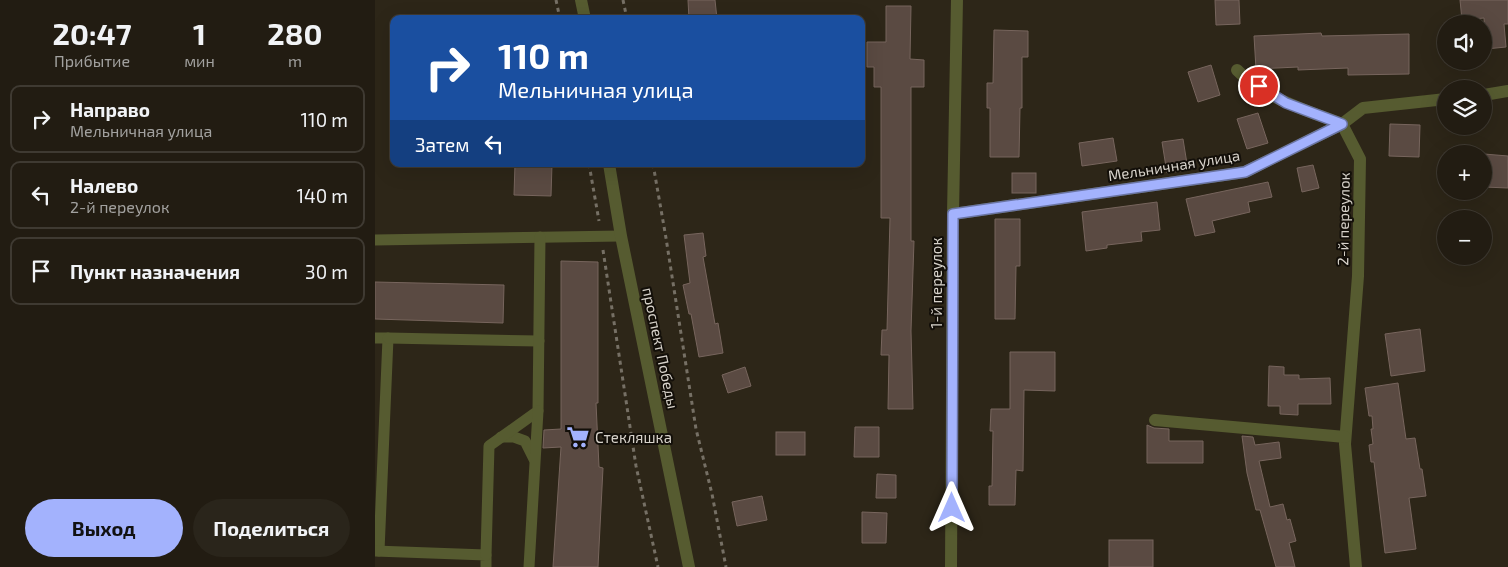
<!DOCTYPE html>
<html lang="ru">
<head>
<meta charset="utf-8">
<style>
  body { margin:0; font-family:"Exo 2",sans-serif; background:#2a251b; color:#f1f3f6; height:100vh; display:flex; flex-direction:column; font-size:19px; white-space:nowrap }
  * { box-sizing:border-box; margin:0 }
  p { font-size:16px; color:#a2a19f }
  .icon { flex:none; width:28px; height:28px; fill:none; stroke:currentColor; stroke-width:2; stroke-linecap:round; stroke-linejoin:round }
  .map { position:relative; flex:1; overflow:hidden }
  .details { display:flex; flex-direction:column; background:#221c12; width:375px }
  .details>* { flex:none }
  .hud { position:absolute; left:15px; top:15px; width:475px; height:152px; border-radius:10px; box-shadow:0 5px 20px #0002,0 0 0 1px #3f3a32; background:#1a4fa0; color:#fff; overflow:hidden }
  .tools { position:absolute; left:1062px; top:15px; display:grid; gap:10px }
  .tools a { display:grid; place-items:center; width:55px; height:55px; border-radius:50%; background:#221c12; box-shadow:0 5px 20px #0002,0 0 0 1px #3f3a32; font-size:25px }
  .pin { position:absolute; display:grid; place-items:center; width:42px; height:42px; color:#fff; margin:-21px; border:2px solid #fff; border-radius:50%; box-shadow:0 1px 5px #0007 }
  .me { position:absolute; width:55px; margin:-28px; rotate:0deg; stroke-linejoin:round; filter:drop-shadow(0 0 4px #0008) }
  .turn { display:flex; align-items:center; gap:18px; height:105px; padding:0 25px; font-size:22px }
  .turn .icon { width:65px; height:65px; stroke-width:2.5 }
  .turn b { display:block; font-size:35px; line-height:42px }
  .then { display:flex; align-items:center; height:48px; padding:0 25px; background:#0003; gap:10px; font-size:19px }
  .eta { display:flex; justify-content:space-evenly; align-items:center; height:85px; text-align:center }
  .eta b { font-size:30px; font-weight:700; line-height:35px }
  .cta { display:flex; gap:10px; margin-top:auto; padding:10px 25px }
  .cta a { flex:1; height:58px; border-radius:30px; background:#a3b2fd; color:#111; font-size:20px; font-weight:700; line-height:58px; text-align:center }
  .cta a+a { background:#2a251b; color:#f1f3f6 }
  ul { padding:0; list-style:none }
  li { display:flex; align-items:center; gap:15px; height:68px; margin:0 10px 8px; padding:0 15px; border:2px solid #3f3a32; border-radius:10px }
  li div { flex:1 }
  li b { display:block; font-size:19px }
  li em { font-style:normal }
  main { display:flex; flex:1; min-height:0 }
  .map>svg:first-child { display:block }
</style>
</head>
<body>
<main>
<section class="details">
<div class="eta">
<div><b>20:47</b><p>Прибытие</p></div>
<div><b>1</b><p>мин</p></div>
<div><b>280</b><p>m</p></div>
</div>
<ul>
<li><svg class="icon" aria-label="right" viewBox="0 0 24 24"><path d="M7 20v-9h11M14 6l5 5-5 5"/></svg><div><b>Направо</b><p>Мельничная улица</p></div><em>110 m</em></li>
<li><svg class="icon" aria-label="left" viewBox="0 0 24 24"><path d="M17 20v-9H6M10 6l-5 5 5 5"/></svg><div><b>Налево</b><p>2-й переулок</p></div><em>140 m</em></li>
<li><svg class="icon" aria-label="arrive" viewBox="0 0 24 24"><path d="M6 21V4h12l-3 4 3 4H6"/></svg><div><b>Пункт назначения</b></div><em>30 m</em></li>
</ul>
<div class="cta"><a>Выход</a><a>Поделиться</a></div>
</section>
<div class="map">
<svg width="1133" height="567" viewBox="0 0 1133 567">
  <rect width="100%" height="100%" fill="#2d2618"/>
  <!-- building -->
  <g fill="#5a4a42" stroke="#77655d">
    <polygon points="313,0 340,0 342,19 314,19"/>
    <polygon points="840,0 864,0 865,24 841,25"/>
    <polygon points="1085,0 1133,0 1133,24 1129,24 1131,47 1111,49 1109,18 1087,20"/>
    <polygon points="511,6 536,6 535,59 549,60 549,87 536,87 536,241 539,241 536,331 538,409 513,409 514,355 506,355 507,330 512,330 515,218 506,218 506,87 499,87 499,67 492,67 492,42 511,42"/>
    <polygon points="619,30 653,31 653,57 647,57 647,108 645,108 644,157 615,157 615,108 612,108 612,83 618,83"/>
    <polygon points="946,33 947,36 1034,34 1034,74 973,75 973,68 923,70 923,67 881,69 879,36"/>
    <polygon points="836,65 845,95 823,102 813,72"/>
    <polygon points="883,113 893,143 872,149 862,119"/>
    <polygon points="1015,124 1045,125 1044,157 1014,156"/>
    <polygon points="738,138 742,161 707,166 704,143"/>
    <polygon points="808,139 813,170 792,173 787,142"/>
    <polygon points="1109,154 1133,156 1133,188 1109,187"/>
    <polygon points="140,164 177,164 176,196 139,195"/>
    <polygon points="938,165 944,188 927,192 922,168"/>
    <rect x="637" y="173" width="24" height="20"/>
    <polygon points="893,182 897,197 873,202 875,212 837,221 840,232 820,236 811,199"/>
    <polygon points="782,202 785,230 766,232 767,241 732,245 732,248 711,251 707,212"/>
    <polygon points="620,219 645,219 645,266 641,266 640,319 620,319"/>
    <polygon points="328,233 331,256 328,257 340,324 343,323 348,353 324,357 316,314 314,314 308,285 315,283 309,235"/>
    <polygon points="186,261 223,262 223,403 221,403 224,467 228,468 223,567 178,567 186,447 168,448 169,430 186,429"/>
    <polygon points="0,282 129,285 128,323 0,319"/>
    <polygon points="1045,329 1050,371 1016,376 1010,334"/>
    <polygon points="635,352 680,352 680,391 649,390 648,471 641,470 640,505 614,505 614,486 617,486 618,431 615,431 616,409 635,409"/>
    <polygon points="894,366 909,367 909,375 924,375 924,379 955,378 956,404 923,404 923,415 905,414 905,406 893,406"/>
    <polygon points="370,367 376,386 353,393 347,375"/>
    <polygon points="1023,383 1031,439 1040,438 1045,469 1047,469 1051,496 1034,498 1041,549 1010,553 999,462 996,462 994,445 998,444 996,429 998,429 997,416 994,416 990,388"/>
    <polygon points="772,425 779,428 794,429 794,441 828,441 828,463 772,463"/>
    <polygon points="480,427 504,427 504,457 479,457"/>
    <rect x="401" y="432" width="29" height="23"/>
    <polygon points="867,436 878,437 880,445 904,442 906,458 884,461 895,507 908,504 912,520 915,519 921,541 914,543 920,567 901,567 885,510 881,510 872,473"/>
    <polygon points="502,474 521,475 521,498 501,498"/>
    <polygon points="387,496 392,520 362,526 357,502"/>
    <polygon points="487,512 512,513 511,543 487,543"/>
    <rect x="734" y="540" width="44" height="27"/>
  </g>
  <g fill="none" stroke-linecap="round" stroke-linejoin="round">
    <!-- path -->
    <g stroke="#767065" stroke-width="3" stroke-dasharray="4 4" stroke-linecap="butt">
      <polyline points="181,0 185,19"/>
      <polyline points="248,0 252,19"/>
      <polyline points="214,164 224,221"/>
      <polyline points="278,164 291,238 321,429 337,494 351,567"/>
      <polyline points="228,250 261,466 283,567"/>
    </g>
    <!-- service -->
    <g stroke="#565b30" stroke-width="11">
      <polyline points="0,240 246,236"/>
      <polyline points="0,338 13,338 4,551"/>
      <polyline points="13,338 164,341"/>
      <polyline points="126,437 139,437 150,441 159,459"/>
      <polyline points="0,551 111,555 111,567"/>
      <polyline points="111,555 114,446 163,411 165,237"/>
      <polyline points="154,567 163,411"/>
    </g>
    <!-- minor -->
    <g stroke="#565b30" stroke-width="12">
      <polyline points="206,0 210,19"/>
      <path d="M862 70C889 98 931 110 967 124L985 159 983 276 970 444 981 567"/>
      <polyline points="1109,95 1133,91"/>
      <polyline points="234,164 246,236 314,567"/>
      <polyline points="578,214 870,172 967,124 988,108 1071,99"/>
      <polyline points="780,420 970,437"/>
      <polyline points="576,567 578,214 582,0"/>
    </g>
  </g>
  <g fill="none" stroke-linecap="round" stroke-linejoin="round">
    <defs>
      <polyline id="route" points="577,508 578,214 870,172 967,124 911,103 884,86"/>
    </defs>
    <!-- route casing -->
    <use href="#route" stroke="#6a74a4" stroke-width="12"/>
    <!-- route -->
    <use href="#route" stroke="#a3b2fd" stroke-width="9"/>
  </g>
  <!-- icons -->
  <defs>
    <symbol id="supermarket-bare" viewBox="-9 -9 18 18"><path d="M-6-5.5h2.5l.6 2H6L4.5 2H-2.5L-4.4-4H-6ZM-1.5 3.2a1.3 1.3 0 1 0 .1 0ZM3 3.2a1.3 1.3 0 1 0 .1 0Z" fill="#a3b2fd" stroke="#130f09" stroke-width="2.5" paint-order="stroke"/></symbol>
  </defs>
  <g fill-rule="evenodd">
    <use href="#supermarket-bare" x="187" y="421" width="32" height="32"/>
  </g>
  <g text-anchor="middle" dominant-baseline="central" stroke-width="4" stroke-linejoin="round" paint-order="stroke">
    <!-- street labels -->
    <g font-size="15" fill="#d7d2ca" stroke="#130f09">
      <text transform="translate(799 165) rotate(-9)">Мельничная улица</text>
      <text transform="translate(968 219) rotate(-89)">2-й переулок</text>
      <text transform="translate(561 283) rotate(-90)">1-й переулок</text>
      <text transform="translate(286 348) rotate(78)">проспект Победы</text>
    </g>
    <!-- poi labels -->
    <g font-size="15" fill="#d7d2ca" stroke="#130f09" text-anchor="start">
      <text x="220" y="437">Стекляшка</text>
    </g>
  </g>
</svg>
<div class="tools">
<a><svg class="icon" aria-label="sound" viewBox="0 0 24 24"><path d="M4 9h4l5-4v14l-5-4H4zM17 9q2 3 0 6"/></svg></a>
<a><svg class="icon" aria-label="layers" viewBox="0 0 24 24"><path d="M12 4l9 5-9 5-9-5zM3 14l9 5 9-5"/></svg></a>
<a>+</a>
<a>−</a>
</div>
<div class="pin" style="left:884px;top:86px;background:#d93025"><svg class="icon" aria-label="arrive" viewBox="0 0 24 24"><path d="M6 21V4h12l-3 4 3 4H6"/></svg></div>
<svg class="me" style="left:577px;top:508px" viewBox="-20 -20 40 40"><path d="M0-17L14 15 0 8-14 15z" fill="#a3b2fd" stroke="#fff" stroke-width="4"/></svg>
<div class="hud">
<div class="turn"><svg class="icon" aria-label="right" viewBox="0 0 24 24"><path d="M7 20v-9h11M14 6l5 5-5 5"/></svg><div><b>110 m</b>Мельничная улица</div></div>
<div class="then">Затем<svg class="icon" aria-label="left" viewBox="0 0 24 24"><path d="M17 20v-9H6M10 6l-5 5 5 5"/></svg></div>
</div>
</div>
</main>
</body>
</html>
